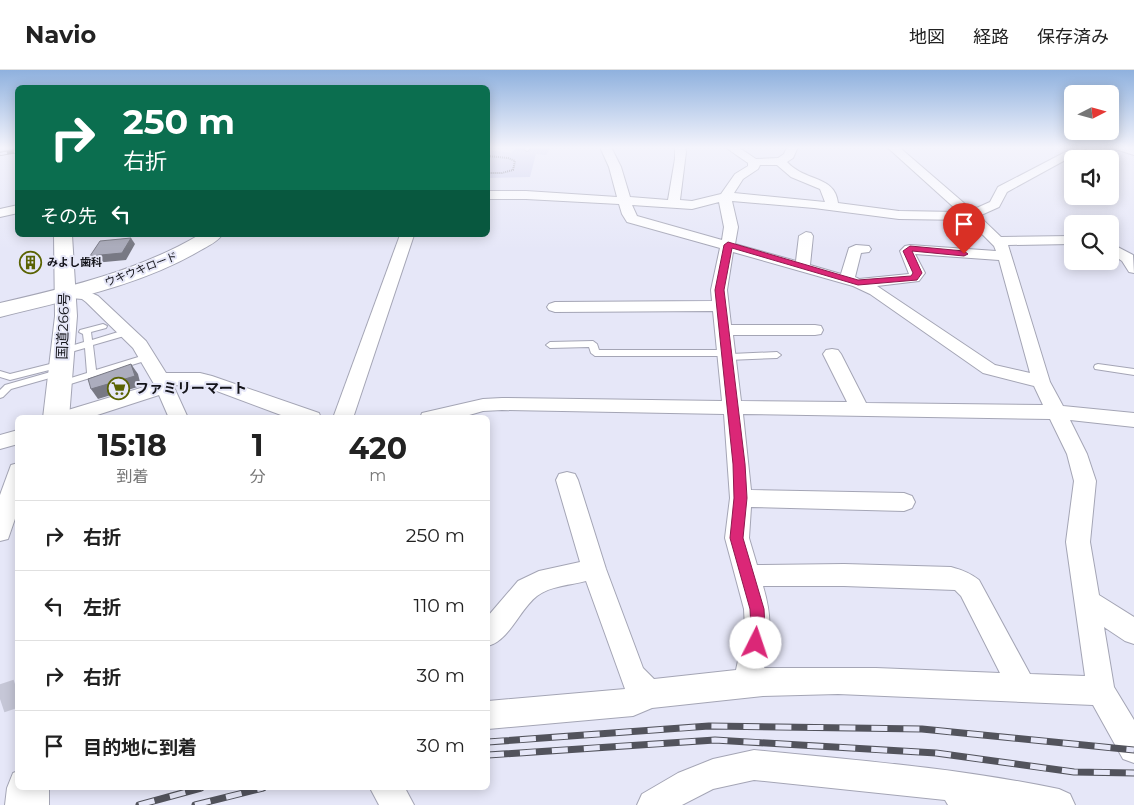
<!DOCTYPE html>
<html lang="ja">
<head>
<meta charset="utf-8">
<style>
  body { margin:0; font-family:Montserrat,"Noto Sans JP",sans-serif; background:#f6f6f6; color:#222; height:100vh; display:flex; flex-direction:column; font-size:19px; white-space:nowrap }
  * { box-sizing:border-box; margin:0 }
  p { font-size:16px; color:#767676 }
  .icon { flex:none; width:28px; height:28px; fill:none; stroke:currentColor; stroke-width:2; stroke-linecap:round; stroke-linejoin:round }
  .map { position:relative; flex:1; overflow:hidden }
  .details { position:absolute; left:15px; top:345px; width:475px; height:375px; display:flex; flex-direction:column; background:#fff; border-radius:8px; box-shadow:0 2px 12px #0003 }
  .details>* { flex:none }
  .top-card { position:absolute; left:15px; top:15px; width:475px; height:152px; border-radius:8px; box-shadow:0 2px 12px #0003; background:#0b6e4f; color:#fff; overflow:hidden }
  .needle { width:32px; rotate:84deg }
  .fabs { position:absolute; left:1064px; top:15px; display:grid; gap:10px }
  .fabs a { display:grid; place-items:center; width:55px; height:55px; border-radius:8px; background:#fff; box-shadow:0 2px 12px #0003; font-size:25px }
  .pin { position:absolute; display:grid; place-items:center; width:42px; height:42px; color:#fff; margin:-51px -21px; border-radius:50% 50% 50% 0; rotate:-45deg; box-shadow:0 0 5px #0007 }
  .pin .icon { rotate:45deg }
  .me { position:absolute; width:55px; margin:-28px; rotate:4deg; stroke-linejoin:round; filter:drop-shadow(0 0 4px #0008) }
  .turn { display:flex; align-items:center; gap:18px; height:105px; padding:0 25px; font-size:22px }
  .turn .icon { width:65px; height:65px; stroke-width:2.5 }
  .turn b { display:block; font-size:35px; line-height:42px }
  .then { display:flex; align-items:center; height:48px; padding:0 25px; background:#0003; gap:10px; font-size:19px }
  .eta { display:flex; justify-content:space-evenly; align-items:center; height:85px; text-align:center }
  .eta b { font-size:30px; font-weight:700; line-height:35px }
  ul { padding:0; list-style:none }
  li { display:flex; align-items:center; gap:15px; height:70px; padding:0 25px; border-top:1px solid #e0e0e0 }
  li div { flex:1 }
  li b { display:block; font-size:19px }
  li em { font-style:normal }
  header { display:flex; align-items:center; gap:30px; box-sizing:border-box; height:70px; padding:0 25px; background:#fff; border-bottom:1px solid #e0e0e0 }
  header strong { font-size:24px }
  nav { display:flex; gap:28px; margin-inline-start:auto; font-size:18px }
  .map>svg:first-child { display:block }
</style>
</head>
<body>
<header>
<strong>Navio</strong>
<nav><a>地図</a><a>経路</a><a>保存済み</a></nav>
</header>
<div class="map">
<svg width="1134" height="735" viewBox="0 0 1134 735">
  <rect width="100%" height="100%" fill="#e6e7f8"/>
  <!-- green -->
  <polygon fill="#cdcfee" points="517,77 551,77 546,85 536,84 530,107 488,108 488,80 511,83"/>
  <g fill="none" stroke-linecap="round" stroke-linejoin="round">
    <!-- street-tunnel -->
    <polyline stroke="#c6c7d7" stroke-width="28" stroke-dasharray="28 14" stroke-linecap="butt" points="0,629 18,623"/>
    <defs>
      <g id="lane">
        <polygon points="526,77 532,77 527,81 524,79"/>
        <polygon points="103,254 107,256 106,258 91,262 92,270 128,259 132,262 131,264 93,275 96,300 148,284 151,285 152,287 151,289 64,316 58,316 56,314 58,312 87,303 85,278 64,284 61,283 60,281 61,279 84,272 83,264 79,262 80,260"/>
        <polygon points="593,271 597,274 599,280 727,280 730,281 731,284 777,282 781,285 777,288 728,290 725,289 724,286 595,286 591,283 589,277 550,278 546,275 550,272"/>
        <polygon points="62,291 66,294 65,296 10,310 0,307 0,301 10,304"/>
        <polygon points="1098,294 1134,299 1134,305 1095,299 1094,297 1095,295"/>
        <polygon points="61,299 65,302 64,304 11,319 3,327 0,328 0,320 5,315"/>
      </g>
      <g id="street">
        <polygon points="0,77 14,77 13,79 0,81"/>
        <path d="M600 77H611L621 97 630 127 668 130 675 89V77H685L686 82 680 130 692 131 721 124 735 104 748 96V93L725 77H738L756 89 778 88 784 84 787 77H798L793 88 787 92C805 112 835 105 838 133L899 141 959 142 887 77H899L972 140 990 132 998 117 1075 77H1089L1007 122 999 137 979 146 1001 167 1072 166V174L1008 175 1050 312 1063 336 1134 343V357L1070 350 1087 384 1096 411 1090 472 1099 525 1134 547V574L1125 571 1104 557 1114 617 1134 650V693L1123 689 1093 635 838 624 763 626 652 638 633 646 488 659V631L625 619 586 511C571 515 550 516 537 526 519 540 510 570 488 576V546L518 511 539 501 580 492 556 410 559 404 567 402 575 404 578 410 606 499 643 598 654 609 736 600 745 558 744 539 725 468 730 428 724 344 502 340 483 341 459 348H420L422 343 483 329 502 328 722 331 713 241 555 242 549 240 547 237 549 234 555 232 712 231 711 220 720 178 627 152 622 144 619 134 526 129H488V121H526L617 127 609 97ZM760 95H777L791 107 820 119 825 132 734 123 743 109 758 99ZM732 131 814 138 899 149 968 150 994 176 996 181 910 175 905 176 900 181 909 204 859 209 855 207 861 183 869 182 871 179 869 176 856 175 849 178 841 204 810 195 813 166 811 163 806 162 799 166 796 191 735 174 738 157ZM719 132 724 157 722 170 637 146 632 135 692 139ZM733 182 853 216 870 224 983 303 1034 316 1043 335 866 333 841 284 838 280 832 279 826 280 823 284 847 332 741 331 733 265H815L821 264 823 260 821 256 815 255H731L727 220ZM915 184 999 190 1030 303 995 295 877 216 919 211 925 203ZM743 344 1050 349 1067 384 1074 411 1066 472 1085 606 1030 604 979 510C970 503 962 500 951 497L844 494 757 495 749 468 751 437 904 441 912 438 915 432 912 426 904 423 751 420ZM763 516H844L955 520 961 526 1000 603 876 598H764C770 565 773 550 763 516Z"/>
        <polygon points="1114,77 1134,78 1134,85 1115,79"/>
        <polygon points="18,135 18,143 0,147 0,139"/>
        <polygon points="400,165 414,165 353,348 333,348"/>
        <polygon points="1110,173 1133,185 1134,203 1129,202 1122,191 1110,183"/>
        <polygon points="65,219 85,220 98,226 146,271 166,303 200,303 212,306 319,343 321,348 289,348 206,317 173,315 188,348 169,348 159,325 88,348 56,348 58,343 154,314 133,278 86,232 82,229 60,227 57,224 60,221"/>
        <polygon points="18,360 18,374 0,379 0,365"/>
        <polygon points="18,393 18,440 8,469 0,471 0,425 11,395"/>
        <path d="M754 680C856 690 958 698 1059 719L1070 724 1075 735H948L945 730 754 710 713 719 682 735H637L642 724 678 703 713 689Z"/>
        <polygon points="370,718 405,718 414,735 379,735"/>
      </g>
      <path id="secondary" d="M199 165H222C217 172 208 176 201 180 140 216 67 230 0 247V233C69 217 138 201 199 165Z"/>
      <g id="highway">
        <polygon points="54,165 72,165 77,246 69,348 43,348 55,246"/>
        <polygon points="18,701 18,718 49,718 49,735 5,735 7,718 13,703"/>
      </g>
    </defs>
    <!-- lane casing -->
    <use href="#lane" stroke="#a4a5b5" stroke-width="2"/>
    <!-- street casing -->
    <use href="#street" stroke="#a4a5b5" stroke-width="2"/>
    <!-- secondary casing -->
    <use href="#secondary" stroke="#a4a5b5" stroke-width="2"/>
    <!-- highway casing -->
    <use href="#highway" stroke="#a4a5b5" stroke-width="2"/>
    <!-- path -->
    <polyline stroke="#747580" stroke-width="2" stroke-dasharray="1 1" stroke-linecap="butt" points="488,86 508,88 515,91 513,100 502,103 488,103"/>
    <!-- lane -->
    <use href="#lane" fill="#fff" fill-rule="evenodd"/>
    <!-- street -->
    <use href="#street" fill="#fff" fill-rule="evenodd"/>
    <!-- secondary -->
    <use href="#secondary" fill="#fff" fill-rule="evenodd"/>
    <!-- highway -->
    <use href="#highway" fill="#fff" fill-rule="evenodd"/>
    <defs>
      <polyline id="rail-far1" points="0,84 18,81"/>
      <g id="rail">
        <polyline points="488,672 709,656 922,659 1134,680"/>
        <polyline points="488,685 715,670 936,683 1074,702 1134,703"/>
        <polyline points="139,735 201,718"/>
        <polyline points="195,735 263,718"/>
      </g>
    </defs>
    <!-- rail-far1 casing -->
    <use href="#rail-far1" stroke="#52535c" stroke-width="4"/>
    <!-- rail casing -->
    <use href="#rail" stroke="#52535c" stroke-width="7"/>
    <!-- rail-far1 -->
    <use href="#rail-far1" stroke="#e6e7f8" stroke-width="2.5" stroke-dasharray="7" stroke-linecap="butt"/>
    <!-- rail -->
    <use href="#rail" stroke="#e6e7f8" stroke-width="5" stroke-dasharray="16" stroke-linecap="butt"/>
  </g>
  <!-- shaded-wall -->
  <g fill="#787984">
    <polygon points="131,168 135,174 126,190 94,193 90,186"/>
    <polygon points="131,294 138,304 141,316 98,329 91,319"/>
  </g>
  <!-- building -->
  <g fill="#acadbd" stroke="#787984">
    <polygon points="131,168 122,183 90,186 100,171"/>
    <polygon points="131,294 135,306 91,319 88,309"/>
  </g>
  <!-- sky -->
  <linearGradient id="sky" x2="0" y2="1"><stop stop-color="#8fb1de"/><stop offset="0.43" stop-color="#f4f4fc"/><stop offset="1" stop-color="#f4f4fc" stop-opacity="0"/></linearGradient>
  <rect width="1134" height="180" fill="url(#sky)"/>
  <!-- route -->
  <polygon fill="#db2777" stroke="#8e194d" points="728,172 858,210 911,206 913,203 903,181 910,176 964,181 968,184 964,186 912,181 922,203 917,210 858,215 732,178 724,220 745,394 747,428 743,468 764,539 765,558 761,578 756,580 750,578 748,573 751,558 750,539 730,468 734,428 733,394 715,220 724,175"/>
  <!-- icons -->
  <defs>
    <symbol id="building-ring" viewBox="-11 -11 22 22"><circle r="9.5" fill="#e6e7f8" stroke="#5a6302" stroke-width="1.5"/><path d="M-4-6H4V6H1V3H-1V6H-4ZM-2.5-4.3h1.7v1.8h-1.7ZM.8-4.3h1.7v1.8H.8ZM-2.5-1h1.7V.8h-1.7ZM.8-1h1.7V.8H.8Z" fill="#5a6302"/></symbol>
    <symbol id="supermarket-ring" viewBox="-11 -11 22 22"><circle r="9.5" fill="#e6e7f8" stroke="#5a6302" stroke-width="1.5"/><path d="M-6-5.5h2.5l.6 2H6L4.5 2H-2.5L-4.4-4H-6ZM-1.5 3.2a1.3 1.3 0 1 0 .1 0ZM3 3.2a1.3 1.3 0 1 0 .1 0Z" fill="#5a6302"/></symbol>
  </defs>
  <g fill-rule="evenodd">
    <use href="#building-ring" x="18" y="180" width="25" height="25"/>
    <use href="#supermarket-ring" x="106" y="306" width="25" height="25"/>
  </g>
  <g text-anchor="middle" dominant-baseline="central" stroke-width="4" stroke-linejoin="round" paint-order="stroke">
    <!-- far-poi labels -->
    <g font-size="11" font-weight="bold" fill="#14141a" stroke="#e6e7f8" text-anchor="start">
      <text x="47" y="192">みよし歯科</text>
    </g>
    <!-- far-street labels -->
    <g font-size="11" fill="#14141a" stroke="#e6e7f8">
      <text transform="translate(141 199) rotate(-21)">ウキウキロード</text>
    </g>
    <!-- street labels -->
    <g font-size="14" fill="#14141a" stroke="#e6e7f8">
      <text transform="translate(63 256) rotate(-88)">国道266号</text>
    </g>
    <!-- poi labels -->
    <g font-size="14" font-weight="bold" fill="#14141a" stroke="#e6e7f8" text-anchor="start">
      <text x="135" y="318">ファミリーマート</text>
    </g>
  </g>
</svg>
<div class="fabs">
<a><svg class="needle" viewBox="-14 -14 28 28"><path d="M0-13l5 13h-10z" fill="#e53935"/><path d="M0 13l5-13h-10z" fill="#767676"/></svg></a>
<a><svg class="icon" aria-label="sound" viewBox="0 0 24 24"><path d="M4 9h4l5-4v14l-5-4H4zM17 9q2 3 0 6"/></svg></a>
<a><svg class="icon" aria-label="search" viewBox="0 0 24 24"><circle cx="10" cy="10" r="6"/><path d="M15 15l6 6"/></svg></a>
</div>
<div class="pin" style="left:964px;top:184px;background:#d93025"><svg class="icon" aria-label="arrive" viewBox="0 0 24 24"><path d="M6 21V4h12l-3 4 3 4H6"/></svg></div>
<svg class="me" style="left:756px;top:573px" viewBox="-20 -20 40 40"><circle r="19" fill="#fff"/><path d="M0-13L10 11 0 6-10 11z" fill="#db2777"/></svg>
<div class="top-card">
<div class="turn"><svg class="icon" aria-label="right" viewBox="0 0 24 24"><path d="M7 20v-9h11M14 6l5 5-5 5"/></svg><div><b>250 m</b>右折</div></div>
<div class="then">その先<svg class="icon" aria-label="left" viewBox="0 0 24 24"><path d="M17 20v-9H6M10 6l-5 5 5 5"/></svg></div>
</div>
<section class="details">
<div class="eta">
<div><b>15:18</b><p>到着</p></div>
<div><b>1</b><p>分</p></div>
<div><b>420</b><p>m</p></div>
</div>
<ul>
<li><svg class="icon" aria-label="right" viewBox="0 0 24 24"><path d="M7 20v-9h11M14 6l5 5-5 5"/></svg><div><b>右折</b></div><em>250 m</em></li>
<li><svg class="icon" aria-label="left" viewBox="0 0 24 24"><path d="M17 20v-9H6M10 6l-5 5 5 5"/></svg><div><b>左折</b></div><em>110 m</em></li>
<li><svg class="icon" aria-label="right" viewBox="0 0 24 24"><path d="M7 20v-9h11M14 6l5 5-5 5"/></svg><div><b>右折</b></div><em>30 m</em></li>
<li><svg class="icon" aria-label="arrive" viewBox="0 0 24 24"><path d="M6 21V4h12l-3 4 3 4H6"/></svg><div><b>目的地に到着</b></div><em>30 m</em></li>
</ul>
</section>
</div>
</body>
</html>
